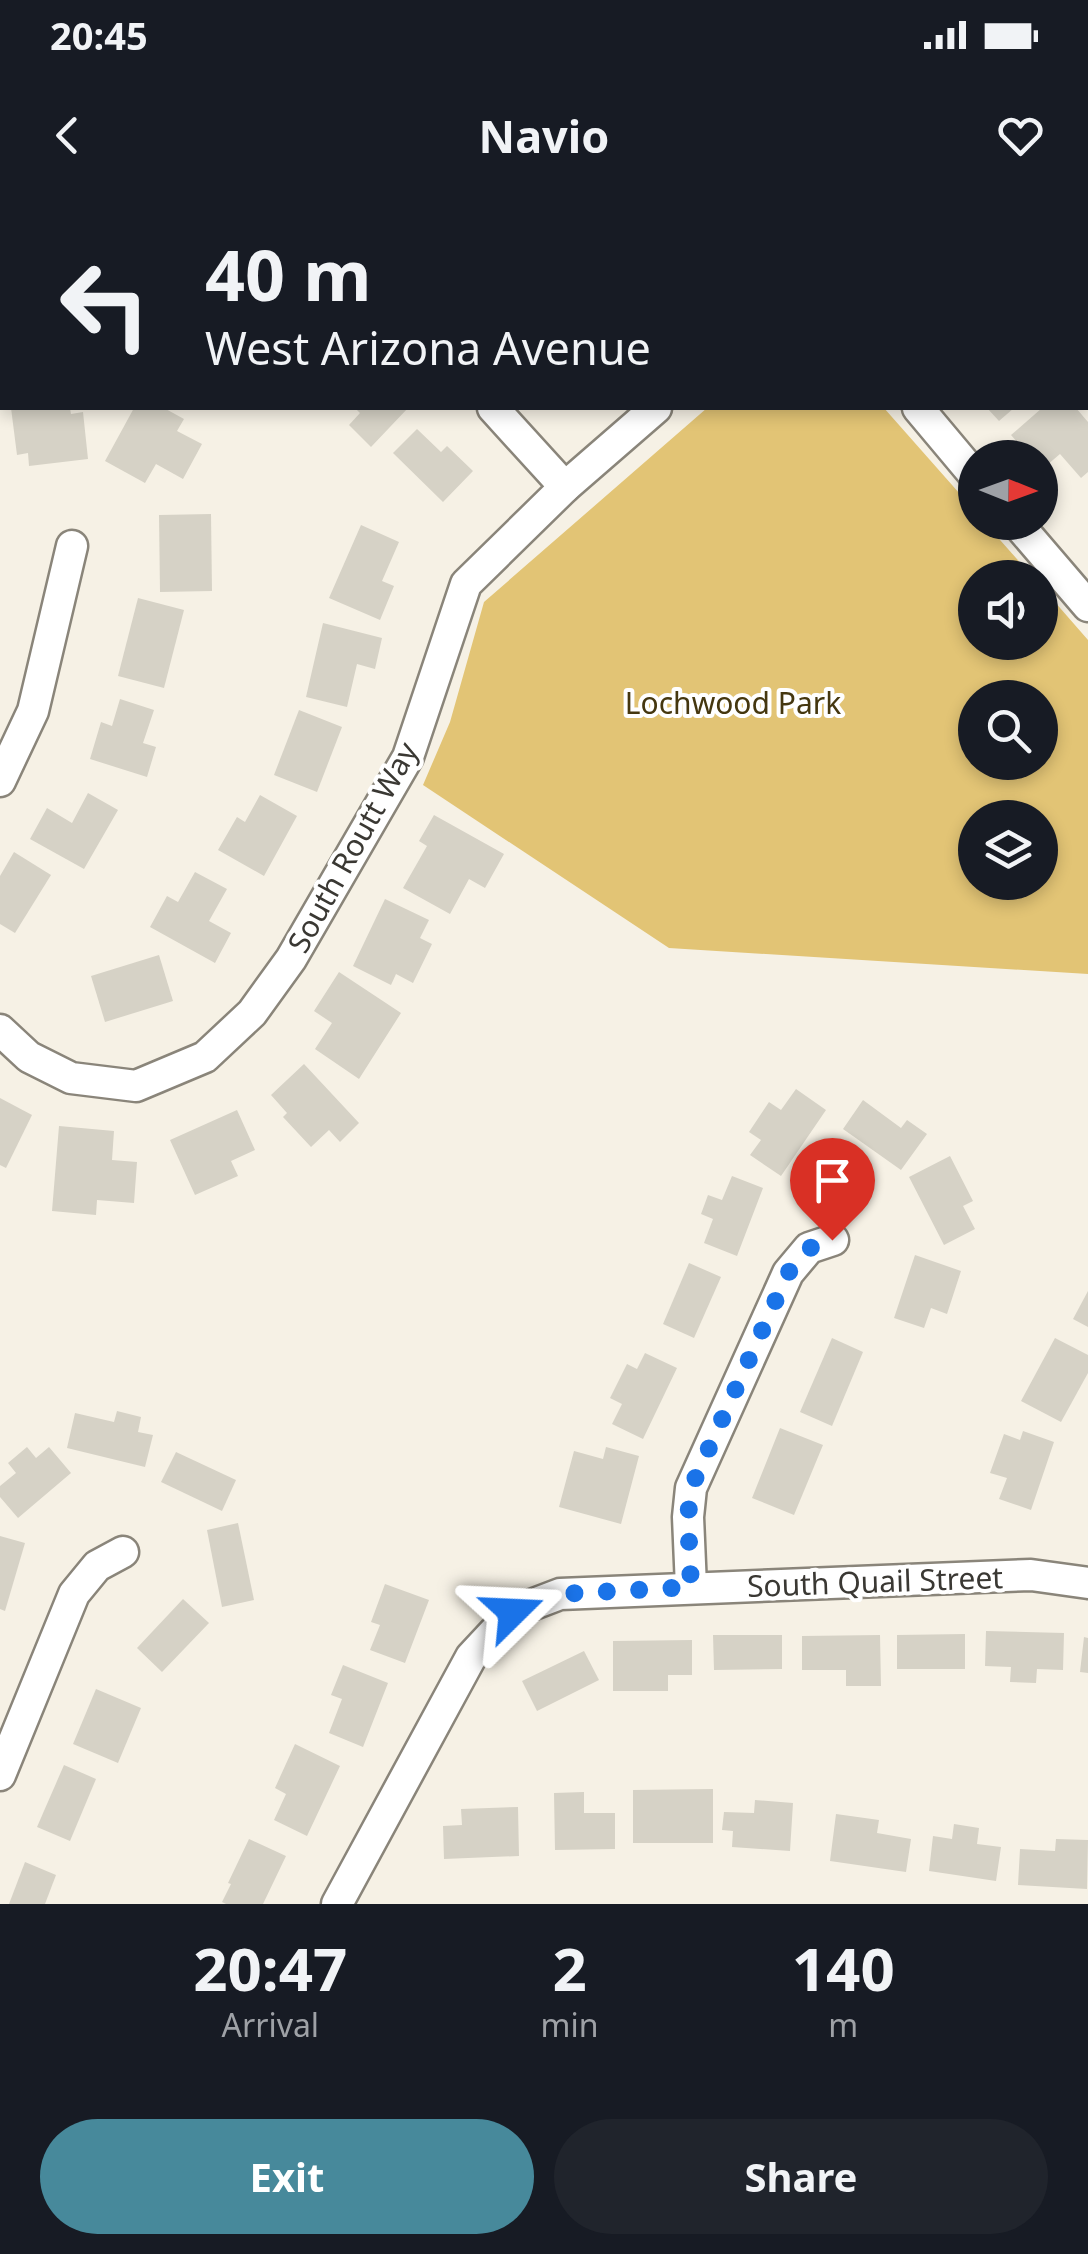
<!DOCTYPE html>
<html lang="en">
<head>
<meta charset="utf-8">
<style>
  body { margin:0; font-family:"Noto Sans",sans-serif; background:#20242c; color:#f1f3f6; height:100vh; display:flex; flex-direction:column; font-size:38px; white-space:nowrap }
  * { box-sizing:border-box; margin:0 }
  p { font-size:32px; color:#9ea1a6 }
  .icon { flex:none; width:55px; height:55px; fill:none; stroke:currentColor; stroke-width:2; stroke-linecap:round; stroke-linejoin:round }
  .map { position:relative; height:1704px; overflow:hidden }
  .side { display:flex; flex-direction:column; background:#171b24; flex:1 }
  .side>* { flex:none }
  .banner { position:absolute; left:0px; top:0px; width:1090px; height:210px; box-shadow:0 5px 15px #0003; background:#171b24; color:#f1f3f6; overflow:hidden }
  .needle { width:65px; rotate:91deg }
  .tools { position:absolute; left:958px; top:240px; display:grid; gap:20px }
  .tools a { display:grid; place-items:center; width:100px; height:100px; border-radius:50%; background:#171b24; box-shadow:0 5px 15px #0003; font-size:50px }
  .pin { position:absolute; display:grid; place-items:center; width:85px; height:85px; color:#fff; margin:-102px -42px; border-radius:50% 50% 50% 0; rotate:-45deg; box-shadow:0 0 10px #0007 }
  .pin .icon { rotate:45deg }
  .me { position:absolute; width:110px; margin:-55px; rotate:69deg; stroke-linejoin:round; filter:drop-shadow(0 0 8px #0008) }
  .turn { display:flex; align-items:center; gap:35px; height:210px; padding:0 40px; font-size:45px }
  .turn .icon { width:130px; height:130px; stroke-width:2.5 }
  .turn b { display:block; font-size:70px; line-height:85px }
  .eta { display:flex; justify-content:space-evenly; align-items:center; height:170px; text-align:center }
  .eta b { font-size:60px; font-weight:700; line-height:70px }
  .cta { display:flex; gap:20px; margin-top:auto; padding:20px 40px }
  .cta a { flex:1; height:115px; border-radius:60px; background:#47899b; color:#fff; font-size:40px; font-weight:700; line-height:115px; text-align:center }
  .cta a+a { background:#20242c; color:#f1f3f6 }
  .status { display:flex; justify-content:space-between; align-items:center; height:70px; padding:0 50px; background:#171b24; direction:ltr }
  .status svg { height:28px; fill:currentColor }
  header { display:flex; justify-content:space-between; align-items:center; height:130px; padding:0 40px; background:#171b24; font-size:45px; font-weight:700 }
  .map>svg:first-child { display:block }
</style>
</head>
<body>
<div class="status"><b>20:45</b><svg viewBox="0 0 49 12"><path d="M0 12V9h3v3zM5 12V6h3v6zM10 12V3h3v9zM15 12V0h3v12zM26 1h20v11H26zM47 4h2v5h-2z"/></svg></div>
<header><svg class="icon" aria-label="back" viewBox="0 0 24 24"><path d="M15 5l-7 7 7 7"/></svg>Navio<svg class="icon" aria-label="heart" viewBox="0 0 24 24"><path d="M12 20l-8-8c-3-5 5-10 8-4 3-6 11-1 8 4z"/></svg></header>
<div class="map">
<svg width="1088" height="1704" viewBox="0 0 1088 1704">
  <rect width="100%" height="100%" fill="#f6f1e5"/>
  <!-- green -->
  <path fill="#e2c475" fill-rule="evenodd" d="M707 208H884L975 311V322L985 323 1033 377 975 378V442H1040V385L1088 440V774L669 748 423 585 450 522 484 402ZM975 498H1040V562H975ZM975 618H1040V682H975Z"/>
  <!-- building -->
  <g fill="#d6d2c6">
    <polygon points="11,208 70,208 71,214 83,212 88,259 29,266 28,253 17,255"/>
    <polygon points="134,208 164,208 184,219 177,231 202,244 183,279 156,264 145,283 105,261"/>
    <polygon points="355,208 408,208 371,247 349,225 360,213"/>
    <polygon points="987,208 1014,208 999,221"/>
    <polygon points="1042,208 1076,208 1088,222 1088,272 1081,278 1060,254 1040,271 1040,258 1031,258 1011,235"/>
    <polygon points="417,229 441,252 447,246 473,271 443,302 393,253"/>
    <polygon points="211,314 212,391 160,392 159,315"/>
    <polygon points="361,325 399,342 382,381 394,386 380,420 329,398"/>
    <polygon points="138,398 184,410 164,488 118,476"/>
    <polygon points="323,423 382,438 375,469 357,464 347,507 306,497"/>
    <polygon points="120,499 154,510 143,543 156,547 147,577 90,559 101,522 112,526"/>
    <polygon points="299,510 342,527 317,592 274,575"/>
    <polygon points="88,593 118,610 84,669 30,639 47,608 72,623"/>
    <polygon points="260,595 297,616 264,676 218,650 237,617 245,622"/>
    <polygon points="434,615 504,654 485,688 469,679 450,714 403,688 427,646 419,641"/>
    <polygon points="14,652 51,675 15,733 0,724 0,676"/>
    <polygon points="195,672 227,689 209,721 231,733 215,763 150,727 167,696 178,702"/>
    <polygon points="385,699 429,720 420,738 432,744 413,783 396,774 391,785 353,766"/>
    <polygon points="159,755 173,801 105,822 91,776"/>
    <polygon points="339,772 401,813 359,879 315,849 332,823 314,811"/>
    <polygon points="304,864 359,923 340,942 329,930 311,947 283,917 287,913 271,895"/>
    <polygon points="796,889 826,910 781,976 750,955 761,940 749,932 769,902 781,910"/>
    <polygon points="0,898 32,915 6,968 0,965"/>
    <polygon points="863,900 901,928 907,920 927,934 901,970 843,929"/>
    <polygon points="237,910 255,950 231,961 238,976 195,995 170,940"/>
    <polygon points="59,926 114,931 112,960 137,962 134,1003 97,1000 96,1015 52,1011"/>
    <polygon points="950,956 973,1001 963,1006 975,1029 944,1045 909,977"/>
    <polygon points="732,976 763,988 737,1056 704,1043 713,1019 701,1014 708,995 722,1000"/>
    <polygon points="915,1055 961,1071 947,1114 931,1108 924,1128 894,1118"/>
    <polygon points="689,1063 721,1077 694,1138 663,1124"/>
    <polygon points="1088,1091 1088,1127 1073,1119"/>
    <polygon points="832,1138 863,1152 832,1226 800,1212"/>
    <polygon points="1055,1138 1088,1155 1088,1173 1061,1222 1021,1201"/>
    <polygon points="645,1153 677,1168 643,1239 612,1224 622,1204 610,1198 627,1164 637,1169"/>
    <polygon points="117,1211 141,1217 138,1232 153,1235 145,1267 67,1248 75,1213 114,1222"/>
    <polygon points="780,1228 823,1245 794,1315 752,1298"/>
    <polygon points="1023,1231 1054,1242 1031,1310 999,1299 1007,1278 990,1273 1004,1234 1020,1240"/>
    <polygon points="27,1247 36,1258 49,1247 71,1273 18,1318 0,1297 0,1286 16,1273 8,1263"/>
    <polygon points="606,1247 639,1256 621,1324 559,1307 574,1251 603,1259"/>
    <polygon points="176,1252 236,1280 222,1311 161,1282"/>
    <polygon points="238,1323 254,1400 222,1407 207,1330"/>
    <polygon points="0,1336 25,1343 5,1411 0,1409"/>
    <polygon points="385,1384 429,1400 405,1463 370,1450 380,1425 371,1422"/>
    <polygon points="183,1399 209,1423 162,1472 137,1448"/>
    <polygon points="986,1431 1064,1433 1063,1470 1037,1469 1036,1483 1010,1482 1011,1467 985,1466"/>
    <polygon points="965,1434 965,1469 897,1469 897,1435"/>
    <polygon points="713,1435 782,1435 782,1469 714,1470"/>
    <polygon points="880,1435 881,1486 846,1486 846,1470 802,1470 802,1436"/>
    <polygon points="1084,1437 1088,1438 1088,1473 1080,1472"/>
    <polygon points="692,1440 692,1475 668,1475 668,1491 613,1491 613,1441"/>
    <polygon points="584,1451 599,1480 537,1511 522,1481"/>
    <polygon points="343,1465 388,1483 363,1547 329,1533 342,1499 331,1495"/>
    <polygon points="96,1489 141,1508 118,1563 73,1544"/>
    <polygon points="295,1544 340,1566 307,1636 274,1620 286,1594 275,1588"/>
    <polygon points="64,1565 96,1579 70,1641 37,1627"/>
    <polygon points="713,1589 713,1643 633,1643 633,1590"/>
    <polygon points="584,1592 584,1613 615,1613 615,1649 555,1650 554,1593"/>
    <polygon points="755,1600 793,1603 790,1651 732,1647 733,1631 722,1630 724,1612 754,1613"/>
    <polygon points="518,1607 519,1656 444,1659 443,1626 462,1625 461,1609"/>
    <polygon points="836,1614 879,1620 877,1633 911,1639 906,1672 830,1661"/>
    <polygon points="954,1624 979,1628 977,1644 1001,1647 996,1681 929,1671 933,1636 952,1639"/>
    <polygon points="249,1639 286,1656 263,1704 226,1704 222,1702 231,1684 228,1683"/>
    <polygon points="1056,1639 1088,1640 1087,1689 1018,1685 1020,1649 1055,1651"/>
    <polygon points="25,1662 56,1675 45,1704 9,1704"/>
  </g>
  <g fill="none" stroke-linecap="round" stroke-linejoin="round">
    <defs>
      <g id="street">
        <polyline points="282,0 288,2"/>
        <polyline points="752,0 754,2"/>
        <polyline points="1071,0 1080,2"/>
        <polyline points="923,2 936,0"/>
        <polyline points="493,208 565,287"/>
        <polyline points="918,208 975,276"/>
        <polyline points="1016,322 1088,406"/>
        <polyline points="0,581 33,511 72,346"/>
        <polyline points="0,830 29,857 71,878 136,886 205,857 252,813 291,759 408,557 466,384 565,287 656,208"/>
        <polyline points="691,1387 688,1317 691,1288 788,1073 809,1048 833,1040"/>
        <polyline points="0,1575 74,1394 97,1366 123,1352"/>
        <polyline points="337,1704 471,1457 513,1412 560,1394 1031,1375 1088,1383"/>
      </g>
    </defs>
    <!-- street casing -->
    <use href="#street" stroke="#8a857a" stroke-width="35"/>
    <!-- street -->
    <use href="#street" stroke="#fff" stroke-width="30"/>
  </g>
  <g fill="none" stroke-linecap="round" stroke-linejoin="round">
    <!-- route -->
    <polyline stroke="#1a73e8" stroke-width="18" stroke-dasharray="0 32.4" points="513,1412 560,1394 691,1387 688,1317 691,1288 788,1073 810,1048 832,1040"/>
  </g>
  <g text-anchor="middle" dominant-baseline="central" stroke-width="8" stroke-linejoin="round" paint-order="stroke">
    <!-- park labels -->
    <g font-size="30" fill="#45370f" stroke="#fff">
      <text x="733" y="502">Lochwood Park</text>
    </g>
    <!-- street labels -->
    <g font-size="30" fill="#3a3833" stroke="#fff">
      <text transform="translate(352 647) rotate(-61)">South Routt Way</text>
      <text transform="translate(875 1381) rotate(-2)">South Quail Street</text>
    </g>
  </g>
</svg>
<div class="tools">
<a><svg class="needle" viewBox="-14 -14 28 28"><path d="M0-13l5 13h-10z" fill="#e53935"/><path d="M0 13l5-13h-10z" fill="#9ea1a6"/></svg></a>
<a><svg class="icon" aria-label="sound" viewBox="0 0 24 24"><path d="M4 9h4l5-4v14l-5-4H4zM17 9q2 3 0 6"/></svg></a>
<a><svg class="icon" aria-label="search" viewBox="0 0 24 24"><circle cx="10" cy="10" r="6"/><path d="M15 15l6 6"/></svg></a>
<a><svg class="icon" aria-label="layers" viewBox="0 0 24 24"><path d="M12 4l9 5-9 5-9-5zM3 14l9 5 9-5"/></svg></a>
</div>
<div class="pin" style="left:832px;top:1040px;background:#d93025"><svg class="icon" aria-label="arrive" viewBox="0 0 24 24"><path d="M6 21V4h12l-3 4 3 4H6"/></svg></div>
<svg class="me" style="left:513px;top:1412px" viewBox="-20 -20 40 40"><path d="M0-17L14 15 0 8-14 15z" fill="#1a73e8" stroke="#fff" stroke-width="4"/></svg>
<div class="banner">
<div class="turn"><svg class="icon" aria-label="left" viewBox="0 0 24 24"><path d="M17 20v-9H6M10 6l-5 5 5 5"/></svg><div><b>40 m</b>West Arizona Avenue</div></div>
</div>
</div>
<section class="side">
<div class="eta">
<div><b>20:47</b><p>Arrival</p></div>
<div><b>2</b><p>min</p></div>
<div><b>140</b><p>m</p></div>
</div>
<div class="cta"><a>Exit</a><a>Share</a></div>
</section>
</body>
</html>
